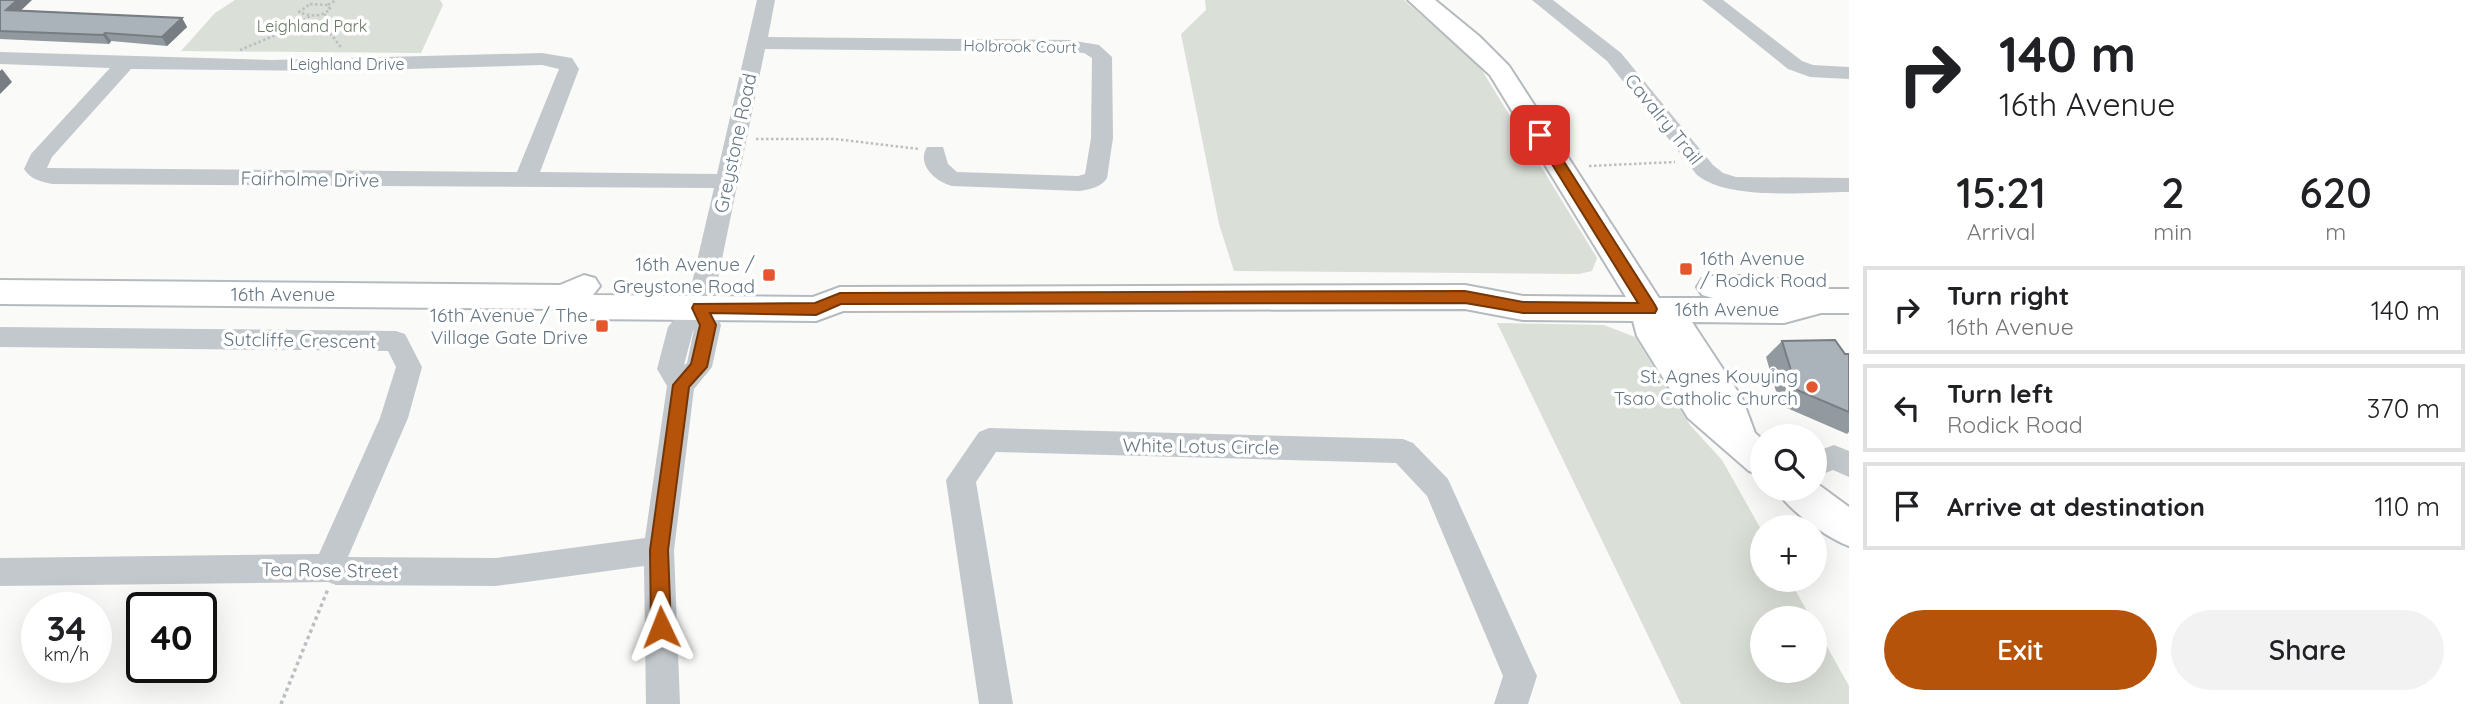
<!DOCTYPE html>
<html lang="en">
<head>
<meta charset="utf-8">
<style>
  body { margin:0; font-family:Quicksand,sans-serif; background:#f2f2f2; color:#202124; height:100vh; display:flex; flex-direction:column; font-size:26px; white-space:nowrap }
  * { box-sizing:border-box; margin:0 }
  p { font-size:23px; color:#757577 }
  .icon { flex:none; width:38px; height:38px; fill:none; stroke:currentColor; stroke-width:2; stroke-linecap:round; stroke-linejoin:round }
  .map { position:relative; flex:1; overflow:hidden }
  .panel { display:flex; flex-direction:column; background:#fff; width:630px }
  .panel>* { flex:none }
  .guide { background:#fff; color:#202124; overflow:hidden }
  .tools { position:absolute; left:1750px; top:424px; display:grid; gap:14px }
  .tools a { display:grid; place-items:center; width:77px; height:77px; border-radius:50%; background:#fff; box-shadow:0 7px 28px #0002; font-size:35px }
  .speed { position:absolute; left:21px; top:592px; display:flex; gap:14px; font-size:35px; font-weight:700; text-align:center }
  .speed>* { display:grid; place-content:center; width:91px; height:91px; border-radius:50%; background:#fff; box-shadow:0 7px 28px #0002; line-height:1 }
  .speed small { font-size:18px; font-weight:400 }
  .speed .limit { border:4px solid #111; border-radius:10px; background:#fff; color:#111 }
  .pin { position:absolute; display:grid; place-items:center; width:60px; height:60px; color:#fff; margin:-30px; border-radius:14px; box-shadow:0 4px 10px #0006 }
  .me { position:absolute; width:77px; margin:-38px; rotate:358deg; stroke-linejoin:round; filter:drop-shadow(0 0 5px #0008) }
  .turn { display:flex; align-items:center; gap:24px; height:147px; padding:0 35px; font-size:32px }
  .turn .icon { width:91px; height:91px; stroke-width:2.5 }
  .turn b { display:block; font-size:49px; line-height:60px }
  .eta { display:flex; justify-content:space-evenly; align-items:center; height:119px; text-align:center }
  .eta b { font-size:42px; font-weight:600; line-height:49px }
  .action { display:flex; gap:14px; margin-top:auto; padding:14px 35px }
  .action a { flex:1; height:80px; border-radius:42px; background:#b45309; color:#fff; font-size:28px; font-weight:600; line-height:80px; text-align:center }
  .action a+a { background:#f2f2f2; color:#202124 }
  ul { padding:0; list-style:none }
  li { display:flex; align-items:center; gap:21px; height:88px; margin:0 14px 10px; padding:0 21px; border:4px solid #e0e0e0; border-radius:0px }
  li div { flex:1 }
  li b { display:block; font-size:26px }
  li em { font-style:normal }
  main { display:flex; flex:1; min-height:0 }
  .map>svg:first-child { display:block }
</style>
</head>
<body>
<main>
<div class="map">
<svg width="1849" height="704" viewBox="0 0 1849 704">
  <rect width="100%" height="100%" fill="#fafaf8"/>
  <!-- green -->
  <g fill="#dadfd7">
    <polygon points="235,0 440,0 443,5 421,53 181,51 215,13"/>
    <polygon points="1205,0 1404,0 1480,67 1597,258 1592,271 1579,274 1234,271 1219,224 1181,34 1206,10"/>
    <polygon points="1497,323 1604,325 1635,337 1690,425 1722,460 1762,531 1762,579 1789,579 1811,618 1762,618 1762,670 1815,670 1815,625 1849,686 1849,704 1681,704"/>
  </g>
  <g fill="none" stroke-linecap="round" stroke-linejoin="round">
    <defs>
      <g id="major">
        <polygon points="1408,0 1435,0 1479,36 1509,66 1659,298 1713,298 1702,295 1697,287 1702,279 1713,276 1768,276 1821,289 1849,289 1849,313 1821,313 1784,323 1692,322 1742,398 1755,433 1762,439 1762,475 1749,471 1688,418 1637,336 1633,321 1523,320 1465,309 843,311 816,321 576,319 565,315 557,309 0,304 0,280 560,285 584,275 595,278 600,286 593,295 813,297 840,287 1465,285 1523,296 1626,297 1490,75"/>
        <path d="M1815 482 1849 507V546C1827 538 1786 509 1776 488H1815Z"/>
      </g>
    </defs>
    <!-- major casing -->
    <use href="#major" stroke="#b5babe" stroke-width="4"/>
    <!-- path-far1 -->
    <g stroke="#bbbfc2" stroke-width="2.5" stroke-dasharray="2.5 2.5" stroke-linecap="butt">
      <path d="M310 4 328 5 330 9C321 18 310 16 299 12Z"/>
      <polyline points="328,5 336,0"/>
      <polyline points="325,14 328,30 342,49"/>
      <polyline points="240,50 283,32 310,16"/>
      <polyline points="756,139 835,139 919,149"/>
      <polyline points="1589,166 1675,162"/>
    </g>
    <!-- path -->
    <polyline stroke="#bbbfc2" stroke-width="3.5" stroke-dasharray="3.5 3.5" stroke-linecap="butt" points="281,704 328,589"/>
    <!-- minor -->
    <g fill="#c3c8cc" fill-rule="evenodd">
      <path d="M757 0H775L768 37 1069 40 1099 45 1112 57 1113 138 1107 178C1102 187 1090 189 1080 191L952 186C936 182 916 165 927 147H943L948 164 957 172 1078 176 1085 174 1091 138 1092 58 1084 53 1069 52 765 49 712 308 721 325 712 367 694 389 674 550 680 704H646L644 566 496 586 336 585 328 582 0 586V558L319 554 380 418 396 367 388 351 0 347V327L396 331 405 334 422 367 408 418 348 557 496 558 645 538 667 386 657 369 668 327 687 304 714 188 52 184C40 181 31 180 24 169L31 154 110 68 0 64V52L271 60 542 53 572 58 579 69 540 172 717 174ZM542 65 559 69 517 172 47 168 52 157 131 69 339 71ZM694 329 687 363 684 365 693 331Z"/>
      <path d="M1532 0H1553L1621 53 1713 165 1723 173 1736 177 1849 178V192C1808 192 1729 201 1697 175L1607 61Z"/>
      <polygon points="1702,0 1723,0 1802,61 1813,65 1849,67 1849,79 1810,77 1788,69"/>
      <polygon points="989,428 1403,439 1413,443 1448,479 1532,665 1537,676 1528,704 1494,704 1503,676 1427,496 1396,463 996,452 976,482 1013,704 979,704 946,480 979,432"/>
      <polygon points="1834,445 1849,451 1849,477 1833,470 1815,477 1815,452"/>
    </g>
    <!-- major -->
    <use href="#major" fill="#fff" fill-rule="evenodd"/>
  </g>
  <!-- wall -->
  <g fill="#929a9f">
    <polygon points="0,0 21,10 182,18 187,27 167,46 111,41 109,44 0,39"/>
    <polygon points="1782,341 1845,354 1849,354 1849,432 1847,434 1780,405 1766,357"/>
  </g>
  <!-- shaded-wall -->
  <g fill="#777d82">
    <polygon points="17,0 32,0 13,18 6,10"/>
    <polygon points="182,18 187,27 167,46 162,37"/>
    <polygon points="105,33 111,41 109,44 103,35"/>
    <polygon points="2,69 12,82 0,94 0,71"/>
  </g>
  <!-- building -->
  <g fill="#aab3b9" stroke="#777d82" stroke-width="2">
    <polygon points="0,0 17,0 6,10 182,18 162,37 105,33 103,35 0,31"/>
    <polygon points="1835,340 1845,354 1849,354 1849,412 1797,390 1782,341"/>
  </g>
  <!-- route -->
  <polygon fill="#b45309" stroke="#753606" stroke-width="2" points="1540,131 1545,132 1655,305 1657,309 1655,313 1523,313 1465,303 841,304 816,315 710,313 716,325 707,367 689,387 668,550 671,627 668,634 661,636 654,634 651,627 650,550 673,385 691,364 700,325 692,308 694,304 815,303 840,293 1465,291 1523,302 1638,303 1534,135"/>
  <!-- markers -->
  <g fill="#e4572e" stroke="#fff" stroke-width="2.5">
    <rect x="1679" y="262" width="14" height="14" rx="3.5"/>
    <rect x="762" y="268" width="14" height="14" rx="3.5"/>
    <rect x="595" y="319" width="14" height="14" rx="3.5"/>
    <circle cx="1812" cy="387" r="7"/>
  </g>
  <g text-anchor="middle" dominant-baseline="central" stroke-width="7" stroke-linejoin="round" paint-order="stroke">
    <!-- far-park labels -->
    <g font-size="16" fill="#687a64" stroke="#fff">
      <text x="312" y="26">Leighland Park</text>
    </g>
    <!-- far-street labels -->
    <g font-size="16" fill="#657683" stroke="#fff">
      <text transform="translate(1020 46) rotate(1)">Holbrook Court</text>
      <text x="347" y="64">Leighland Drive</text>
    </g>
    <!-- street labels -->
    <g font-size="19" fill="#657683" stroke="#fff">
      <text transform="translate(1664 119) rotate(51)">Cavalry Trail</text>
      <text transform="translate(735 143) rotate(-78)">Greystone Road</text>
      <text transform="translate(310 179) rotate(1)">Fairholme Drive</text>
      <text x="283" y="294">16th Avenue</text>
      <text x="1727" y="309">16th Avenue</text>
      <text transform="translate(300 340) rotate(1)">Sutcliffe Crescent</text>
      <text transform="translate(1201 446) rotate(1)">White Lotus Circle</text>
      <text transform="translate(330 570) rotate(1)">Tea Rose Street</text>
    </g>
    <!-- poi labels -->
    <g font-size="19" fill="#657683" stroke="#fff" text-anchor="end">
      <text x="1700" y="258" text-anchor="start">16th Avenue<tspan x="1700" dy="22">/ Rodick Road</tspan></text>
      <text x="755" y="264">16th Avenue /<tspan x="755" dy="22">Greystone Road</tspan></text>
      <text x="588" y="315">16th Avenue / The<tspan x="588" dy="22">Village Gate Drive</tspan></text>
      <text x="1798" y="376">St. Agnes Kouying<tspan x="1798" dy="22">Tsao Catholic Church</tspan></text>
    </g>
  </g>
</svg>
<div class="tools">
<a><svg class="icon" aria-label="search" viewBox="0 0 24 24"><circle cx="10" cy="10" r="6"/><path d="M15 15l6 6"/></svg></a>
<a>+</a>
<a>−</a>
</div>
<div class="speed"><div>34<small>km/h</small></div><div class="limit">40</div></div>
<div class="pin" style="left:1540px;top:135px;background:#d93025"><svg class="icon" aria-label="arrive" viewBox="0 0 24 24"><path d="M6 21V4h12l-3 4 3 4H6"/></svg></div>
<svg class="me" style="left:661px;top:627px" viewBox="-20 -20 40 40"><path d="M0-17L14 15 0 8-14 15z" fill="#b45309" stroke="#fff" stroke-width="4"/></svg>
</div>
<section class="panel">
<div class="guide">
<div class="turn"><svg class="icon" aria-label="right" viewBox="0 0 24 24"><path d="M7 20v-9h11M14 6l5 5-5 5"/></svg><div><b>140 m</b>16th Avenue</div></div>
</div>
<div class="eta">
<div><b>15:21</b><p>Arrival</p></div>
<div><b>2</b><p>min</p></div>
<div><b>620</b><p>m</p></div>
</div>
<ul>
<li><svg class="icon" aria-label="right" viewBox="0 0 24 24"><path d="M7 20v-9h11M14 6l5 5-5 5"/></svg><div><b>Turn right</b><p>16th Avenue</p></div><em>140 m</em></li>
<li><svg class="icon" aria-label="left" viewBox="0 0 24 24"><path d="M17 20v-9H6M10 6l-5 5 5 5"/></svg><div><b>Turn left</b><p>Rodick Road</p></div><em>370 m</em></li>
<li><svg class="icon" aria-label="arrive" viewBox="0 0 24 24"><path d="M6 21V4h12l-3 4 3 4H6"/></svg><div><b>Arrive at destination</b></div><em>110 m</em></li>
</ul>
<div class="action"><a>Exit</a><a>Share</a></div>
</section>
</main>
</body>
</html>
